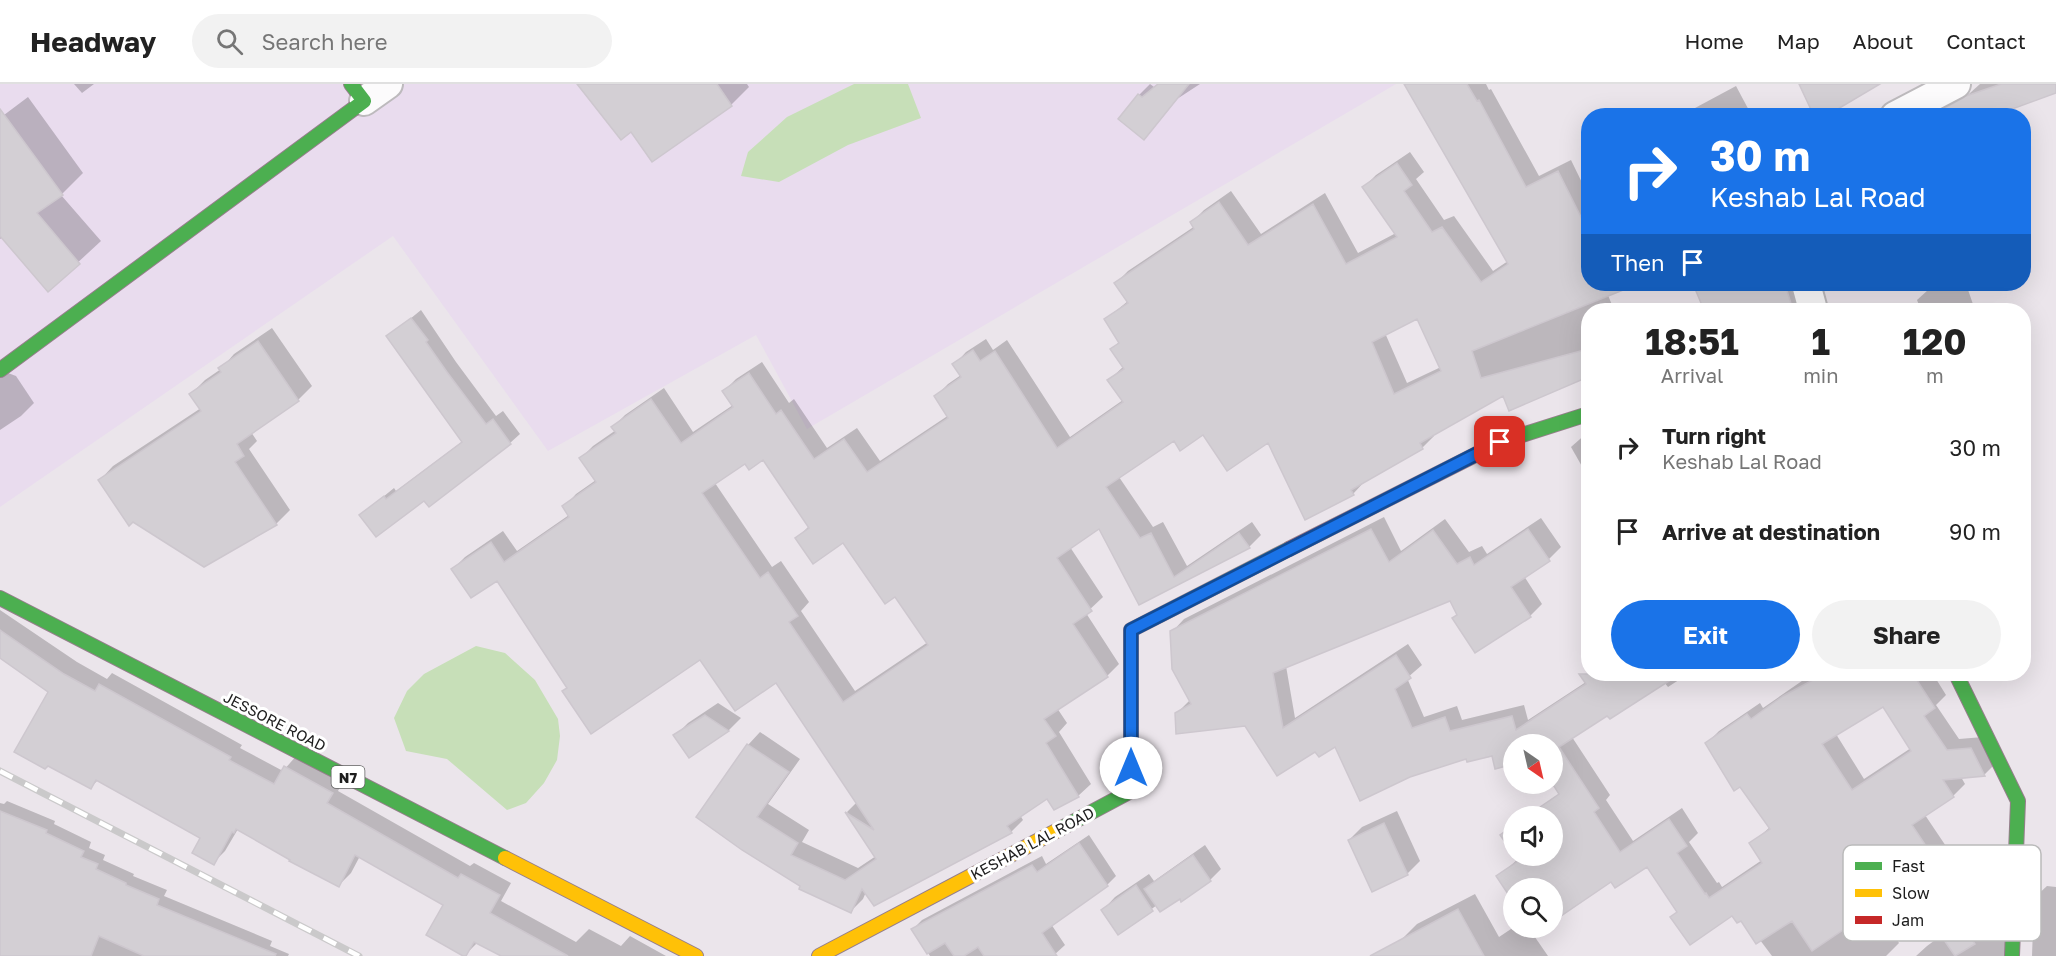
<!DOCTYPE html>
<html lang="en">
<head>
<meta charset="utf-8">
<style>
  body { margin:0; font-family:"Golos Text",sans-serif; background:#f2f2f2; color:#222; height:100vh; display:flex; flex-direction:column; font-size:22px; white-space:nowrap }
  * { box-sizing:border-box; margin:0 }
  p { font-size:20px; color:#767676 }
  .icon { flex:none; width:33px; height:33px; fill:none; stroke:currentColor; stroke-width:2; stroke-linecap:round; stroke-linejoin:round }
  .map { position:relative; flex:1; overflow:hidden }
  .sheet { position:absolute; left:1581px; top:219px; width:450px; height:378px; display:flex; flex-direction:column; background:#fff; border-radius:24px; box-shadow:0 6px 24px #0002 }
  .sheet>* { flex:none }
  .hud { position:absolute; left:1581px; top:24px; width:450px; height:183px; border-radius:24px; box-shadow:0 6px 24px #0002; background:#1a73e8; color:#fff; overflow:hidden }
  .needle { width:39px; rotate:146deg }
  .buttons { position:absolute; left:1503px; top:650px; display:grid; gap:12px }
  .buttons a { display:grid; place-items:center; width:60px; height:60px; border-radius:50%; background:#fff; box-shadow:0 6px 24px #0002; font-size:30px }
  .pin { position:absolute; display:grid; place-items:center; width:51px; height:51px; color:#fff; margin:-26px; border-radius:12px; box-shadow:0 3px 9px #0006 }
  .me { position:absolute; width:66px; margin:-33px; rotate:0deg; stroke-linejoin:round; filter:drop-shadow(0 0 4px #0008) }
  .turn { display:flex; align-items:center; gap:21px; height:126px; padding:0 30px; font-size:27px }
  .turn .icon { width:78px; height:78px; stroke-width:2.5 }
  .turn b { display:block; font-size:42px; line-height:51px }
  .then { display:flex; align-items:center; height:57px; padding:0 30px; background:#0003; gap:12px; font-size:22px }
  .eta { display:flex; justify-content:space-evenly; align-items:center; height:102px; text-align:center }
  .eta b { font-size:36px; font-weight:700; line-height:42px }
  .primary-button { display:flex; gap:12px; margin-top:auto; padding:12px 30px }
  .primary-button a { flex:1; height:69px; border-radius:36px; background:#1a73e8; color:#fff; font-size:24px; font-weight:700; line-height:69px; text-align:center }
  .primary-button a+a { background:#f2f2f2; color:#222 }
  ul { padding:0; list-style:none }
  li { display:flex; align-items:center; gap:18px; height:84px; padding:0 30px }
  li div { flex:1 }
  li b { display:block; font-size:22px }
  li em { font-style:normal }
  header { display:flex; align-items:center; gap:36px; box-sizing:border-box; height:84px; padding:0 30px; background:#fff; border-bottom:2px solid #e0e0e0 }
  header strong { font-size:28px }
  nav { display:flex; gap:33px; margin-inline-start:auto; font-size:21px }
  .search { width:420px; height:54px; background:#f2f2f2; display:flex; align-items:center; gap:15px; box-sizing:border-box; padding:0 21px; border-radius:33px; color:#767676; font-size:22px }
  .map>svg:first-child { display:block }
</style>
</head>
<body>
<header>
<strong>Headway</strong>
<div class="search"><svg class="icon" aria-label="search" viewBox="0 0 24 24"><circle cx="10" cy="10" r="6"/><path d="M15 15l6 6"/></svg>Search here</div>
<nav><a>Home</a><a>Map</a><a>About</a><a>Contact</a></nav>
</header>
<div class="map">
<svg width="2056" height="872" viewBox="0 0 2056 872">
  <rect width="100%" height="100%" fill="#ebe5eb"/>
  <!-- military -->
  <polygon fill="#e9dcee" points="0,0 1396,0 807,345 756,251 548,367 393,152 0,423"/>
  <!-- water -->
  <g fill="#c7dfb8">
    <polygon points="854,0 908,0 921,34 848,61 779,98 741,92 748,68 787,33"/>
    <polygon points="476,562 505,569 535,596 558,635 560,652 557,676 544,699 526,719 507,726 447,675 406,667 394,634 407,607 424,590"/>
  </g>
  <!-- shadow -->
  <g fill="#0003" fill-rule="evenodd">
    <polygon points="74,0 94,0 82,9"/>
    <polygon points="579,0 747,0 749,3 731,21 632,45"/>
    <polygon points="1150,0 1154,3 1158,0 1200,0 1177,15 1144,54 1139,11"/>
    <path d="M1414 0H1486L1489 6 1491 5 1539 92 1571 76 1588 111V200H1637L1608 211 1614 226H1588V292L1510 325 1504 310 1433 350 1434 352 1422 364 1365 397 1353 410 1269 357 1204 349 1174 355 1119 393 1153 443 1163 438 1187 482 1252 438 1261 451 1249 463 1139 519 1099 443 1070 463 1103 513 1086 529 1119 580 1107 592 1057 624 1067 639 1059 648 1091 700 1078 712 1055 725 1047 713 1020 731 1023 736 1011 748 866 808 863 815 851 827 802 802 699 733 748 661 760 648 800 675 768 720 809 746 802 758 858 784 876 772 847 728 857 718 776 597 700 574 569 603 498 495 453 485 465 473 503 447 517 467 569 431 564 423 576 410 596 396 581 374 593 362 616 346 613 343 625 331 664 304 693 348 733 321 724 307 736 295 762 278 789 319 794 315 827 364 857 344 880 377 949 331 936 312 948 300 961 291 954 281 966 268 986 255 993 266 1007 256 1070 353 1123 316 1109 296 1124 282 1112 265 1120 257 1106 235 1128 217 1116 199 1128 187 1195 142 1192 138 1204 126 1231 107 1261 150 1325 109 1358 169 1396 149 1364 103 1376 91 1410 68 1424 88 1416 95 1444 136 1454 132 1493 187 1508 177ZM1418 233 1441 283 1407 299 1385 249ZM764 374 809 442 797 454 844 457 895 511 928 558 855 607 801 527 809 518 781 477 772 483 715 399 746 378Z"/>
    <polygon points="1980,0 2056,0 1960,18"/>
    <polygon points="1736,2 1752,32 1688,32 1695,24"/>
    <polygon points="28,13 83,89 61,111 101,157 48,206 3,153 0,155 0,34"/>
    <polygon points="1694,200 1800,200 1808,226 1706,226"/>
    <polygon points="1947,200 1966,200 1975,226 1921,226 1917,216 1928,206"/>
    <polygon points="421,226 456,278 496,332 503,327 520,350 510,359 424,415 361,431 394,404 396,407 463,357 388,253"/>
    <polygon points="272,244 312,302 298,316 251,348 257,357 249,365 290,426 276,440 100,396 113,382 201,324 191,310 205,296 221,285 234,270"/>
    <polygon points="0,286 16,292 34,319 21,332 0,346"/>
    <polygon points="1588,348 1588,393 1571,363"/>
    <path d="M1384 433 1401 467 1445 435 1469 468 1482 462 1487 470 1541 434 1561 463 1549 475 1524 492 1542 520 1530 532 1459 530 1451 515 1286 582 1295 634 1408 560 1422 581 1407 594 1424 633 1457 622 1462 636 1524 621 1528 636 1589 596 1595 590H1688L1668 603 1664 598 1607 630 1572 653 1610 711 1606 716 1633 757 1682 724 1698 749 1689 758 1717 799 1719 798 1722 803 1762 776 1751 760 1770 743 1741 701 1707 659 1719 647 1760 619 1763 624 1812 590H1933L1946 611 1936 621 1959 655 1983 653 1996 679 1984 691 1961 693 1965 700 1953 712 1925 731 1958 780 2000 781 2011 872H1916L1927 862 1942 851 1910 803 1877 825 1899 859 1886 872H1772L1760 856 1741 835 1733 830 1678 827 1648 780 1611 796 1552 804 1498 793 1518 775 1515 771H1552L1571 726 1552 660H1514L1493 670 1467 673 1335 660 1315 665 1245 640 1176 630 1190 616 1172 548 1184 535ZM1883 621 1911 664 1864 695 1836 650Z"/>
    <polygon points="0,526 77,578 107,595 112,589 242,661 240,664 283,687 297,671 343,697 338,707 470,782 474,779 511,799 501,817 576,858 589,845 621,862 630,852 666,872 504,872 478,858 465,871 445,820 360,772 351,789 339,801 238,745 225,767 213,779 202,753 98,696 91,703 50,607 0,572"/>
    <polygon points="718,619 741,634 729,646 689,672 675,652 688,639"/>
    <polygon points="7,717 55,737 54,740 91,758 89,764 105,771 103,776 134,790 133,792 167,806 164,812 272,857 270,862 289,870 288,872 0,872 0,719 4,720"/>
    <polygon points="1397,727 1420,777 1407,790 1349,756 1362,743"/>
    <polygon points="1089,751 1116,792 1107,801 1051,840 1065,861 1053,872 930,872 913,845 922,836 1042,772 1046,780"/>
    <polygon points="1205,761 1221,785 1210,796 1180,813 1157,821 1119,849 1103,826 1115,813 1149,790 1154,797"/>
    <polygon points="2047,802 2056,803 2056,872 2032,872 2034,814"/>
    <polygon points="1475,810 1499,853 1514,843 1528,843 1548,872 1408,872 1400,857 1417,840"/>
    <polygon points="1532,843 1542,843 1535,848"/>
  </g>
  <!-- building -->
  <g fill="#d3cfd4" stroke="#cdc7ce" stroke-width="1.5" fill-rule="evenodd">
    <polygon points="577,0 717,0 732,22 652,78 631,48 621,56"/>
    <polygon points="1158,0 1189,0 1144,56 1118,35 1138,10 1142,13"/>
    <path d="M1404 0H1467L1477 17 1479 16 1526 103 1558 87 1588 147V200H1638L1472 267 1481 294 1588 265V293L1509 327 1503 312 1420 359 1423 365 1351 406 1354 411 1305 436 1268 359 1227 387 1203 351 1180 367 1174 357 1106 403 1140 454 1151 449 1174 493 1239 449 1250 464 1139 521 1099 445 1057 474 1092 527 1073 540 1108 593 1044 635 1056 652 1046 659 1079 713 1054 726 1047 715 1007 742 1012 749 874 822 862 805 851 829 799 805 800 802 742 766 696 733 747 660 789 688 757 733 798 759 791 771 845 796 876 775 845 728 874 746 776 599 735 627 700 576 591 650 562 607 567 604 497 497 471 514 451 485 491 458 504 478 569 433 562 422 596 398 579 374 616 349 611 343 651 315 681 359 733 323 722 307 749 289 776 330 781 326 814 375 844 355 867 388 948 334 934 312 961 293 952 280 973 266 980 277 995 267 1057 364 1123 318 1107 296 1124 285 1110 265 1119 259 1104 235 1128 219 1114 199 1194 145 1190 138 1219 118 1248 161 1313 120 1346 180 1397 153 1362 103 1397 79 1412 101 1404 107 1432 148 1442 143 1481 198 1508 180ZM1417 235 1441 287 1394 310 1372 258ZM763 376 809 444 795 454 813 480 843 459 885 520 895 513 928 561 843 618 789 538 798 532 768 488 760 494 702 409 745 380 749 386Z"/>
    <polygon points="1799,0 1880,0 1826,32 1814,32"/>
    <polygon points="2001,0 2056,0 2056,9 1993,32 1931,32 1966,12"/>
    <polygon points="0,25 63,111 37,129 80,180 48,208 0,152"/>
    <polygon points="1693,200 1785,200 1793,226 1704,226"/>
    <polygon points="411,234 428,256 426,258 447,288 486,340 493,335 511,360 429,423 424,417 376,453 359,431 384,412 386,415 462,358 386,252"/>
    <polygon points="258,257 299,317 237,360 244,372 235,378 277,441 204,483 133,438 129,442 98,396 201,327 189,310 221,288 218,284"/>
    <path d="M1371 445 1389 478 1433 446 1457 480 1470 473 1474 481 1528 445 1550 477 1511 503 1531 533 1475 569 1452 534 1457 531 1450 517 1273 589 1283 644 1396 571 1411 594 1395 605 1412 644 1445 633 1450 647 1512 632 1516 646 1586 600 1579 590H1680L1610 635 1607 632 1559 663 1599 724 1594 728 1620 768 1669 735 1687 762 1677 769 1705 810 1706 809 1709 814 1762 779 1749 759 1770 745 1740 703 1734 707 1705 659 1747 630 1751 635 1783 612 1824 590H1913L1935 624 1924 632 1947 666 1971 664 1985 692 1943 696 1954 713 1912 741 1946 792H1988V810L1996 811 1994 840 1960 837 1975 860 1955 872 1909 805 1848 846 1846 844 1812 867 1792 837 1756 860 1741 837 1737 839 1732 832 1690 861 1670 833 1677 828 1647 783 1615 804 1611 798 1552 838V804H1514V819L1496 792 1518 777 1514 771H1552V732H1527L1559 710 1552 699V660H1514V680L1495 685 1492 672 1467 678 1466 675 1410 693 1360 717 1335 663 1319 673 1315 668 1277 692 1245 642 1176 650 1175 629 1191 620 1172 585 1170 547ZM1883 623 1911 667 1852 706 1822 660Z"/>
    <polygon points="0,546 64,590 95,607 99,600 231,673 229,676 274,700 284,682 333,709 327,719 458,794 461,790 500,811 490,829 568,872 501,872 474,858 466,872 463,872 426,851 443,821 355,771 339,803 289,777 290,776 236,745 234,749 232,748 214,781 192,769 200,754 96,696 91,705 48,682 45,685 14,668 48,608 0,574"/>
    <polygon points="705,631 729,647 689,674 673,651"/>
    <polygon points="0,727 47,746 46,749 84,767 81,773 98,780 96,785 126,799 126,801 159,815 157,821 276,870 275,872 144,872 99,852 91,872 0,872"/>
    <polygon points="1384,739 1408,791 1372,808 1348,756"/>
    <polygon points="1514,741 1514,771 1500,751"/>
    <polygon points="1079,759 1108,802 1042,849 1057,872 984,872 978,863 964,872 954,872 945,859 927,870 911,845 1032,781 1037,788"/>
    <polygon points="1193,771 1211,797 1181,818 1180,815 1160,828 1144,805"/>
    <polygon points="1136,801 1153,827 1118,851 1101,826"/>
    <polygon points="1458,825 1484,872 1370,872"/>
  </g>
  <g fill="none" stroke-linecap="round" stroke-linejoin="round">
    <defs>
      <g id="street">
        <polyline points="364,17 388,0"/>
        <polyline points="1895,32 1956,0"/>
        <polyline points="1806,200 1813,226"/>
      </g>
      <g id="fast">
        <polyline points="0,286 364,17 351,0"/>
        <polyline points="1477,370 1500,358 1588,330"/>
        <polyline points="0,514 505,774"/>
        <polyline points="1956,590 2018,717 2012,872"/>
        <polyline points="1058,746 1131,707 1131,546 1289,465"/>
      </g>
      <g id="slow">
        <polyline points="505,774 696,872"/>
        <polyline points="819,872 1058,746"/>
      </g>
      <polyline id="jam" points="1289,465 1477,370"/>
    </defs>
    <!-- street casing -->
    <use href="#street" stroke="#bdbabd" stroke-width="32"/>
    <!-- fast casing -->
    <use href="#fast" stroke="#957e8b" stroke-width="16"/>
    <!-- slow casing -->
    <use href="#slow" stroke="#957e8b" stroke-width="16"/>
    <!-- jam casing -->
    <use href="#jam" stroke="#957e8b" stroke-width="16"/>
    <!-- street -->
    <use href="#street" stroke="#fcfbfc" stroke-width="28"/>
    <!-- fast -->
    <use href="#fast" stroke="#4caf50" stroke-width="14"/>
    <!-- slow -->
    <use href="#slow" stroke="#ffc107" stroke-width="14"/>
    <!-- jam -->
    <use href="#jam" stroke="#c62828" stroke-width="14"/>
    <defs>
      <polyline id="rail" points="0,687 359,872"/>
    </defs>
    <!-- rail casing -->
    <use href="#rail" stroke="#cac9ca" stroke-width="7"/>
    <!-- rail -->
    <use href="#rail" stroke="#fff" stroke-width="4.5" stroke-dasharray="14" stroke-linecap="butt"/>
  </g>
  <g fill="none" stroke-linecap="round" stroke-linejoin="round">
    <defs>
      <polyline id="route" points="1131,684 1131,546 1500,358"/>
    </defs>
    <!-- route casing -->
    <use href="#route" stroke="#114b97" stroke-width="15"/>
    <!-- route -->
    <use href="#route" stroke="#1a73e8" stroke-width="10"/>
  </g>
  <g text-anchor="middle" dominant-baseline="central" stroke-width="6" stroke-linejoin="round" paint-order="stroke">
    <!-- shield labels -->
    <rect fill="#fff" stroke="#616161" stroke-width="1.5" x="331.5" y="682" width="33" height="22" rx="4.5"/>
    <g font-size="14" font-weight="bold" fill="#1d1d1d">
      <text x="348" y="693">N7</text>
    </g>
    <!-- street labels -->
    <g font-size="15" fill="#1d1d1d" stroke="#fff">
      <text transform="translate(275 637) rotate(27)">JESSORE ROAD</text>
      <text transform="translate(1032 759) rotate(-28)">KESHAB LAL ROAD</text>
    </g>
  </g>
  <!-- legend -->
  <rect x="1843" y="761" width="198" height="96" rx="9" fill="#fff" stroke="#bbb" stroke-width="1.5"/>
  <rect x="1855" y="778" width="27" height="8" fill="#4caf50"/>
  <rect x="1855" y="805" width="27" height="8" fill="#ffc107"/>
  <rect x="1855" y="832" width="27" height="8" fill="#c62828"/>
  <g font-size="16" fill="#1d1d1d">
    <text x="1892" y="788">Fast</text>
    <text x="1892" y="815">Slow</text>
    <text x="1892" y="842">Jam</text>
  </g>
</svg>
<div class="buttons">
<a><svg class="needle" viewBox="-14 -14 28 28"><path d="M0-13l5 13h-10z" fill="#e53935"/><path d="M0 13l5-13h-10z" fill="#767676"/></svg></a>
<a><svg class="icon" aria-label="sound" viewBox="0 0 24 24"><path d="M4 9h4l5-4v14l-5-4H4zM17 9q2 3 0 6"/></svg></a>
<a><svg class="icon" aria-label="search" viewBox="0 0 24 24"><circle cx="10" cy="10" r="6"/><path d="M15 15l6 6"/></svg></a>
</div>
<div class="pin" style="left:1500px;top:358px;background:#d93025"><svg class="icon" aria-label="arrive" viewBox="0 0 24 24"><path d="M6 21V4h12l-3 4 3 4H6"/></svg></div>
<svg class="me" style="left:1131px;top:684px" viewBox="-20 -20 40 40"><circle r="19" fill="#fff"/><path d="M0-13L10 11 0 6-10 11z" fill="#1a73e8"/></svg>
<div class="hud">
<div class="turn"><svg class="icon" aria-label="right" viewBox="0 0 24 24"><path d="M7 20v-9h11M14 6l5 5-5 5"/></svg><div><b>30 m</b>Keshab Lal Road</div></div>
<div class="then">Then<svg class="icon" aria-label="arrive" viewBox="0 0 24 24"><path d="M6 21V4h12l-3 4 3 4H6"/></svg></div>
</div>
<section class="sheet">
<div class="eta">
<div><b>18:51</b><p>Arrival</p></div>
<div><b>1</b><p>min</p></div>
<div><b>120</b><p>m</p></div>
</div>
<ul>
<li><svg class="icon" aria-label="right" viewBox="0 0 24 24"><path d="M7 20v-9h11M14 6l5 5-5 5"/></svg><div><b>Turn right</b><p>Keshab Lal Road</p></div><em>30 m</em></li>
<li><svg class="icon" aria-label="arrive" viewBox="0 0 24 24"><path d="M6 21V4h12l-3 4 3 4H6"/></svg><div><b>Arrive at destination</b></div><em>90 m</em></li>
</ul>
<div class="primary-button"><a>Exit</a><a>Share</a></div>
</section>
</div>
</body>
</html>
